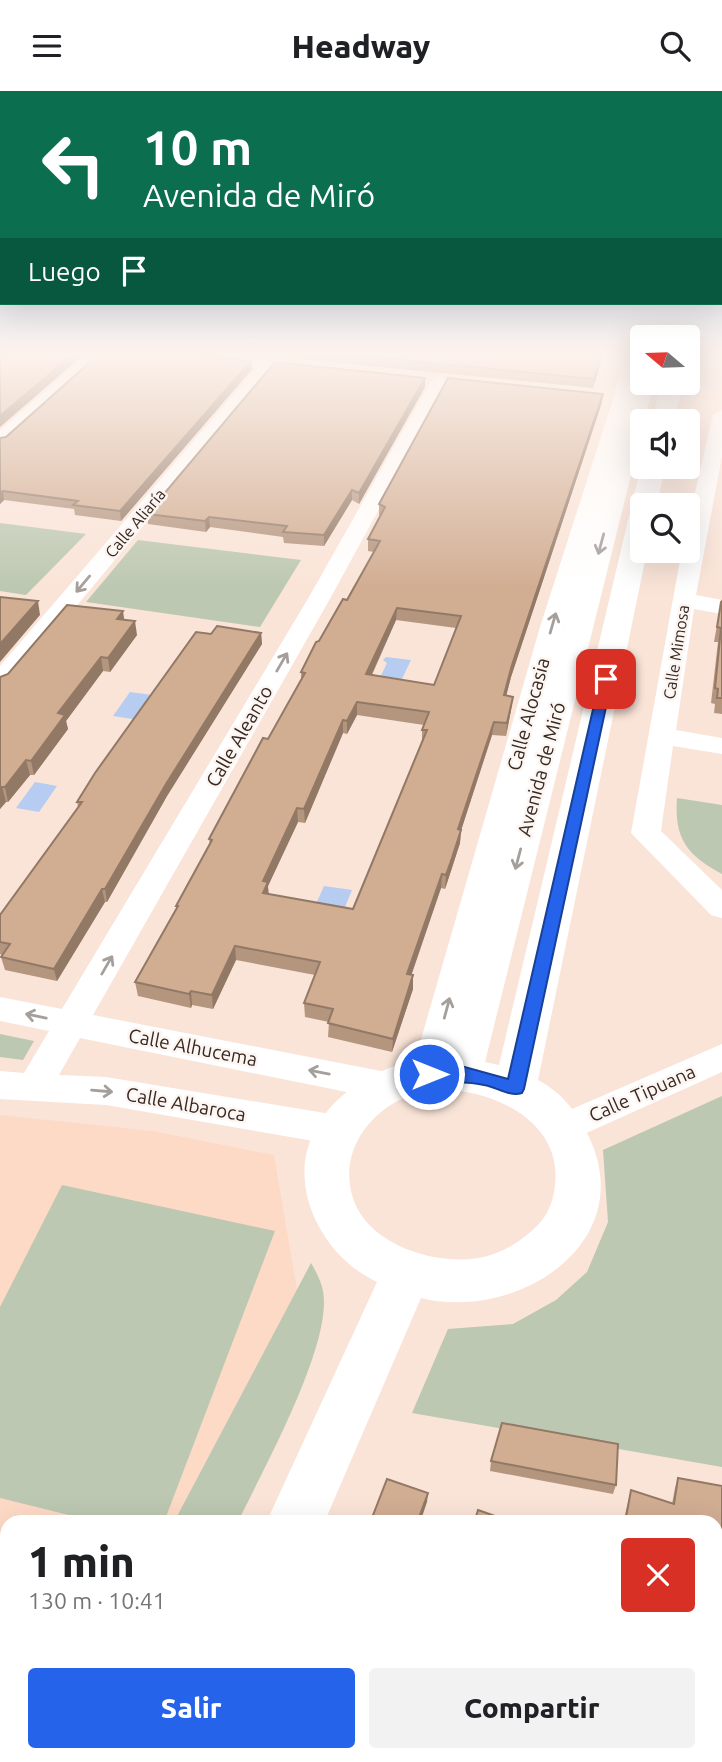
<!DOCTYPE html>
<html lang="es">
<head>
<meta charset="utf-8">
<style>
  body { margin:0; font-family:Ubuntu,sans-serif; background:#f2f2f2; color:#202124; height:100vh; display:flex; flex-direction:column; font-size:26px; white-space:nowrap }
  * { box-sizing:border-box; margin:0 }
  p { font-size:23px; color:#757577 }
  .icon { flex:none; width:38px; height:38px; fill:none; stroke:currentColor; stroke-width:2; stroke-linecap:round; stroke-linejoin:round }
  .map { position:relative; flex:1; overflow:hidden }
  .sheet { position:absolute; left:0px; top:1424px; width:723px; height:247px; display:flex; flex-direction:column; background:#fff; border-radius:21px 21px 0 0; box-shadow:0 7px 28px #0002 }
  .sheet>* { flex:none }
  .banner { position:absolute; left:0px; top:0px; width:723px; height:214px; box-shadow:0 7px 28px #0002; background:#0b6e4f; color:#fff; overflow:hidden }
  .needle { width:46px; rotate:289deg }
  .fabs { position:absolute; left:630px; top:234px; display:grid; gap:14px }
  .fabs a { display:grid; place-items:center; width:70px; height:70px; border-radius:7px; background:#fff; box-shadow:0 7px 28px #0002; font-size:35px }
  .pin { position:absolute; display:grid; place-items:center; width:60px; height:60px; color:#fff; margin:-30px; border-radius:14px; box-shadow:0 4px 10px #0006 }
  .me { position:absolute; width:77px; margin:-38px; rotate:90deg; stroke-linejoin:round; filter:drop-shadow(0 0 5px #0008) }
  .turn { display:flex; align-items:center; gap:24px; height:147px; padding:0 28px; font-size:32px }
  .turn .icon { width:91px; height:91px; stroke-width:2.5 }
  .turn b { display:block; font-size:49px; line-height:60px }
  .then { display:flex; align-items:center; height:66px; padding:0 28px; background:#0003; gap:14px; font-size:26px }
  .round { display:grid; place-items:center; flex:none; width:74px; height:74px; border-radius:7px; background:#f2f2f2 }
  .summary { display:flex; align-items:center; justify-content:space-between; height:119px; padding:0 28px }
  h1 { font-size:42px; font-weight:800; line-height:52px }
  .cta { display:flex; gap:14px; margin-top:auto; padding:14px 28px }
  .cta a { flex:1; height:80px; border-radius:7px; background:#2563eb; color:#fff; font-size:28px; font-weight:800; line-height:80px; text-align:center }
  .cta a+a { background:#f2f2f2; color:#202124 }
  header { display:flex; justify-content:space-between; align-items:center; height:91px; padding:0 28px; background:#fff; font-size:32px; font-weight:800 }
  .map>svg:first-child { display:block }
</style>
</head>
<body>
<header><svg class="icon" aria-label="menu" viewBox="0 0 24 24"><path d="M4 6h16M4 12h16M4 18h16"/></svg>Headway<svg class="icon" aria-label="search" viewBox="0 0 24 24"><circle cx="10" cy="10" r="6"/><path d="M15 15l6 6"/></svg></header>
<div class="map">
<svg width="722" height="1671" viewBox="0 0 722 1671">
  <rect width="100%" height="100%" fill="#fae4d8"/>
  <!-- built -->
  <polygon fill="#fddac6" points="0,1024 153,1040 274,1064 297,1199 174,1431 7,1432 7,1507 0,1506"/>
  <!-- green -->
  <g fill="#bcc8b1">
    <polygon points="0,432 86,443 26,504 0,500"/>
    <polygon points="138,449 301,469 260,536 86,511"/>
    <path d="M677 707 722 714V783C687 764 674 748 677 707Z"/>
    <polygon points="0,943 34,950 23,969 0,966"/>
    <polygon points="722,1005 722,1376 412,1322 448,1238 513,1233 556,1209 587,1181 608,1131 603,1059"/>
    <polygon points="62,1094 275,1140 164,1431 97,1431 0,1407 0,1216"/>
    <path d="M311 1172C315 1179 320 1188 322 1196 337 1247 261 1382 238 1431H174Z"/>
    <polygon points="0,1506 7,1507 7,1664 148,1664 146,1671 0,1671"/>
  </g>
  <!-- water -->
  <g fill="#b6ccf0">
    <polygon points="386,566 411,569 399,594 378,591 387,572 383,569"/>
    <polygon points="130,601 152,604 139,629 113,625"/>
    <polygon points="35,691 57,695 39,721 16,717"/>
    <polygon points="324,795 352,799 338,833 312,822"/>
  </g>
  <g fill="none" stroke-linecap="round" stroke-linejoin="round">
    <!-- street -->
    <g fill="#fff" fill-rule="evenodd">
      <polygon points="87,264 105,264 7,353 0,355 0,339"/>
      <path d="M175 264C199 264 310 263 322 277L314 282 274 278 9 596 0 599V575L257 276 183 269Z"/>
      <polygon points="624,264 640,264 631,308 564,536 447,983 442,993 429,997 416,993 411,983 540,536 613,308"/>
      <polygon points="440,285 449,290 331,506 93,924 386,981 399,985 404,995 399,1005 386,1009 80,947 59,984 106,986 337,1024 350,1029 355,1039 350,1049 337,1054 106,1014 0,1008 0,980 24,982 49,940 0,930 0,906 62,918 309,506 431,290"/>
      <polygon points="722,319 722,365 696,504 722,509 722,523 694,518 676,639 722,647 722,663 673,655 661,740 722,799 722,827 711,824 631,742 678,480 682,460 688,460 688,432 713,324"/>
      <polygon points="722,953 722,981 562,1053 549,1048 544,1038 549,1028"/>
    </g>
    <!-- secondary -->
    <g fill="#fff" fill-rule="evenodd">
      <path d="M642 286V292H654L485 971 499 974 629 425 634 419 631 415 641 376H665L657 415H642V460H647L538 989C561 1001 577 1021 588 1044 641 1151 518 1231 421 1207L324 1432H266L377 1191C350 1178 331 1159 317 1132 272 1041 357 969 444 966L632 292 636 288ZM434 999C488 996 563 1028 555 1094 553 1115 545 1130 528 1143 511 1157 493 1166 471 1168 430 1172 370 1153 354 1110 334 1055 381 1004 434 999Z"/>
      <polygon points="661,292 683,292 674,331 652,331"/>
      <polygon points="185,1664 250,1664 249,1671 183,1671"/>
    </g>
  </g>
  <!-- wall -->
  <g fill="#b4957e" fill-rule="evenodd">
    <polygon points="259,264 603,264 593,297"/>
    <polygon points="252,278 121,430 75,424 74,418 4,409 0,413 0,347"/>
    <polygon points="425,296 359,413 352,409 324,455 284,452 283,446 210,436 206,441 148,433 147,423"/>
    <path d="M603 303 601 314 511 586 506 605 513 606 511 619 506 645 492 644 461 739 460 752 451 780 445 798 441 797 411 884H413V898L392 961 328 946 329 931 305 926 304 912 315 884 236 869 213 918 192 914 191 917 138 905 135 891 176 818V815L210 753 209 748 268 648 301 589V581L319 550 347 509 374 461 368 460V448L380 425 379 424V413ZM396 529 456 537 434 594 372 584ZM357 624 424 634 422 639V652L353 818 268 803V795L298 731 305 732 343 642 347 643Z"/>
    <polygon points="722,510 722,623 714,622 715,613 711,612 718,551 714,551 721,511"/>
    <polygon points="124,529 137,544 110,581 103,580 66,630 68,638 34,684 30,684 8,711 6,711 0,718 0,586 8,583"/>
    <polygon points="261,542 262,553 167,705 107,811 105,811 57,890 5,879 1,866 3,864 0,863 0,824 78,716 77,711 211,543"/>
    <polygon points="491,1370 616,1394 613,1403 490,1380"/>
    <polygon points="678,1387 722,1395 722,1671 666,1671 648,1664 716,1664 716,1432 623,1432 631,1399 672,1413 675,1397"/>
  </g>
  <!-- shaded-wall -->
  <g fill="#927966">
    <polygon points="72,264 83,264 0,336 0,325"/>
    <polygon points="601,264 603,264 593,297 594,288"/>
    <polygon points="251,270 252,278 121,430 120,420"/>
    <polygon points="425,287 425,296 359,413 359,402"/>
    <polygon points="603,303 601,314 511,586 503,617 504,604 512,574"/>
    <polygon points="352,399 352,409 324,455 324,444"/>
    <polygon points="3,400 4,409 0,413 0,402"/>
    <polygon points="209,426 210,436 206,441 205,430"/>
    <polygon points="38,510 40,524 0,571 0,553"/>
    <polygon points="397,517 396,529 366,596 366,583"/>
    <polygon points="123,520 125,534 117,528"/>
    <polygon points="135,530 137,544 110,581 108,567"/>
    <polygon points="261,542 262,553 167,705 107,811 105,798 166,693"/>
    <polygon points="101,566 103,580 66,630 68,638 34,684 31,670 58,622"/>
    <polygon points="513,606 511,619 506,645 507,632"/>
    <polygon points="357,611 357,624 347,643 347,630"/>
    <polygon points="343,629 343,642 305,732 304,718"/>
    <polygon points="494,631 492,644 457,752 458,738"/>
    <polygon points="26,669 30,684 8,711 5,696"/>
    <polygon points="2,696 6,711 0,718 0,699"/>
    <polygon points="297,717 298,731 268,795 269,805 264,815 263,790"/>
    <polygon points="461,739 460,752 445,798 446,784"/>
    <polygon points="442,783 441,797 407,897 407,883"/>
    <polygon points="102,798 105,811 57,890 54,878"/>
    <polygon points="235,855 236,869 213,918 212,904"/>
    <polygon points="413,884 413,898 392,961 393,948"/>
    <polygon points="191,900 192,914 191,917 189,903"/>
    <polygon points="428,1402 427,1411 420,1432 417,1432"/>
  </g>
  <!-- building -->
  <g fill="#d1ad92" stroke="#927966" stroke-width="2" fill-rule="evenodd">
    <polygon points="0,264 72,264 0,325"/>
    <polygon points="98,264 191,264 251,270 120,420 73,414 78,410 3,400 0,402 0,347 6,346"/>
    <polygon points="350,264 601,264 594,288"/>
    <polygon points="275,271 425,287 359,402 352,399 324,444 283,441 287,435 209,426 205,430 147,423"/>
    <path d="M448 287 603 303 512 574 504 604 513 606 507 632 494 631 458 738 461 739 452 767 446 784 442 783 407 883 413 884 393 948 328 932 333 918 304 912 320 871 235 855 212 904 191 900 189 903 135 891 178 815H176L212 749 209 748 263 647 268 648 305 582 301 581 316 551 319 550 343 508 347 509 380 450 368 448 385 416 379 413ZM397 517 461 525 434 594 366 583ZM357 611 429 621 422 639H427L353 818 263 802 268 791 263 790 297 717 304 718 343 629 347 630Z"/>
    <polygon points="0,506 38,510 0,553"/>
    <polygon points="722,510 722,607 717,607 718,598 715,597 721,537 717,536 721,511"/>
    <polygon points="67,514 123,520 117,528 135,530 108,567 101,566 58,622 65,624 31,670 26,669 5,696 2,696 0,699 0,586 8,583"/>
    <polygon points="217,535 261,542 166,693 105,798 102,798 54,878 1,866 10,853 0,851 0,824 82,711 77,711 95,682 196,541 211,543"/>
    <polygon points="502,1332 618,1353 616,1394 491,1370"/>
    <polygon points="678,1387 722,1395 722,1671 689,1671 671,1664 716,1664 716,1432 625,1432 631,1399 674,1413"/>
    <polygon points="387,1388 428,1402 417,1432 370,1432"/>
    <polygon points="478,1419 515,1432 474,1432"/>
    <polygon points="346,1664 514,1664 541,1668 541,1671 345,1671"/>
  </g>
  <!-- one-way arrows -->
  <defs><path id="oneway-shaft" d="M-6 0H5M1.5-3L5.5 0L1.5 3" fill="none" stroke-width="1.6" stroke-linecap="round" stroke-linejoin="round" transform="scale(1.75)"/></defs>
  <g stroke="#a59f9c">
    <use href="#oneway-shaft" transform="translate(601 453) rotate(105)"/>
    <use href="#oneway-shaft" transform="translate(83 493) rotate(130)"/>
    <use href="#oneway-shaft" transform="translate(553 532) rotate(-74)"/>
    <use href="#oneway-shaft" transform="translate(282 571) rotate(-60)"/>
    <use href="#oneway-shaft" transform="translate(518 768) rotate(105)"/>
    <use href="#oneway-shaft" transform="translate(107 874) rotate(-60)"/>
    <use href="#oneway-shaft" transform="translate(447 917) rotate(-75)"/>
    <use href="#oneway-shaft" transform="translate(36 925) rotate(-168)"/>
    <use href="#oneway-shaft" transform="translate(319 981) rotate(-169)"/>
    <use href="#oneway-shaft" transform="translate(102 1000) rotate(5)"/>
  </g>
  <!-- sky -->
  <linearGradient id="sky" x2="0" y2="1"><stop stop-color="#94beeb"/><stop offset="0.53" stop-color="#fdf3ed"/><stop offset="1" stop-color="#fdf3ed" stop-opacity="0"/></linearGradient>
  <rect width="722" height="498" fill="url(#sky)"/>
  <!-- route -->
  <path fill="#2563eb" stroke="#184099" stroke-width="2" d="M606 585 612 588 524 998 522 1002C509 1006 497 996 484 994 464 989 442 993 423 987L420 983 423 978 461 975 508 988 600 588Z"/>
  <g text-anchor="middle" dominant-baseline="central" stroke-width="5" stroke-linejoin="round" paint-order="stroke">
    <!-- far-street labels -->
    <g font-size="16" fill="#372922" stroke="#fcf5f1">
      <text transform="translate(135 432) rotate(-50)">Calle Aliaría</text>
      <text transform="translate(676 561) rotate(-81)">Calle Mimosa</text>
    </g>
    <!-- street labels -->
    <g font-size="19" fill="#372922" stroke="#fcf5f1">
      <text transform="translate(528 623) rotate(-75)">Calle Alocasia</text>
      <text transform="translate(239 645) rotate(-60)">Calle Aleanto</text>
      <text transform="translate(541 678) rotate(-75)">Avenida de Miró</text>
      <text transform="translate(193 956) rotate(11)">Calle Alhucema</text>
      <text transform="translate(642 1002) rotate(-24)">Calle Tipuana</text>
      <text transform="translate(186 1013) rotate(10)">Calle Albaroca</text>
    </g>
  </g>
</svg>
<div class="fabs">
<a><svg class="needle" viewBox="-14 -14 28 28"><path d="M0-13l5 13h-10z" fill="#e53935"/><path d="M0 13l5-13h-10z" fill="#757577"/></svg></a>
<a><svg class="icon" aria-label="sound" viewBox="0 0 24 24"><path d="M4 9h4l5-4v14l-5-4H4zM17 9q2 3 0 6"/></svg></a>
<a><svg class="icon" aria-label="search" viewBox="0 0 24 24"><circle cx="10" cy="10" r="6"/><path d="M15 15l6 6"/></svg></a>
</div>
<div class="pin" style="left:606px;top:588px;background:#d93025"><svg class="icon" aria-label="arrive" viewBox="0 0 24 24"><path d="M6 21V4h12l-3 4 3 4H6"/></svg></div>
<svg class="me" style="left:429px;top:983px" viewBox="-20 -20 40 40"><circle r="17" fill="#2563eb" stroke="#fff" stroke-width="3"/><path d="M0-11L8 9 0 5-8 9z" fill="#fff"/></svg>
<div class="banner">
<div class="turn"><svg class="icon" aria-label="left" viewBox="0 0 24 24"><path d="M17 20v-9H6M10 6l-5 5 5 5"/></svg><div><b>10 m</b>Avenida de Miró</div></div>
<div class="then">Luego<svg class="icon" aria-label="arrive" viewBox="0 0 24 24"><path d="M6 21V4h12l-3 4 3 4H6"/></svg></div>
</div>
<section class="sheet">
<div class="summary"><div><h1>1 min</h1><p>130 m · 10:41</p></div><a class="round" style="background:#d93025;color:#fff"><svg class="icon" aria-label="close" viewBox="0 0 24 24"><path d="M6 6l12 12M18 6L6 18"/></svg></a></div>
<div class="cta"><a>Salir</a><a>Compartir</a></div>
</section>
</div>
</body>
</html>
